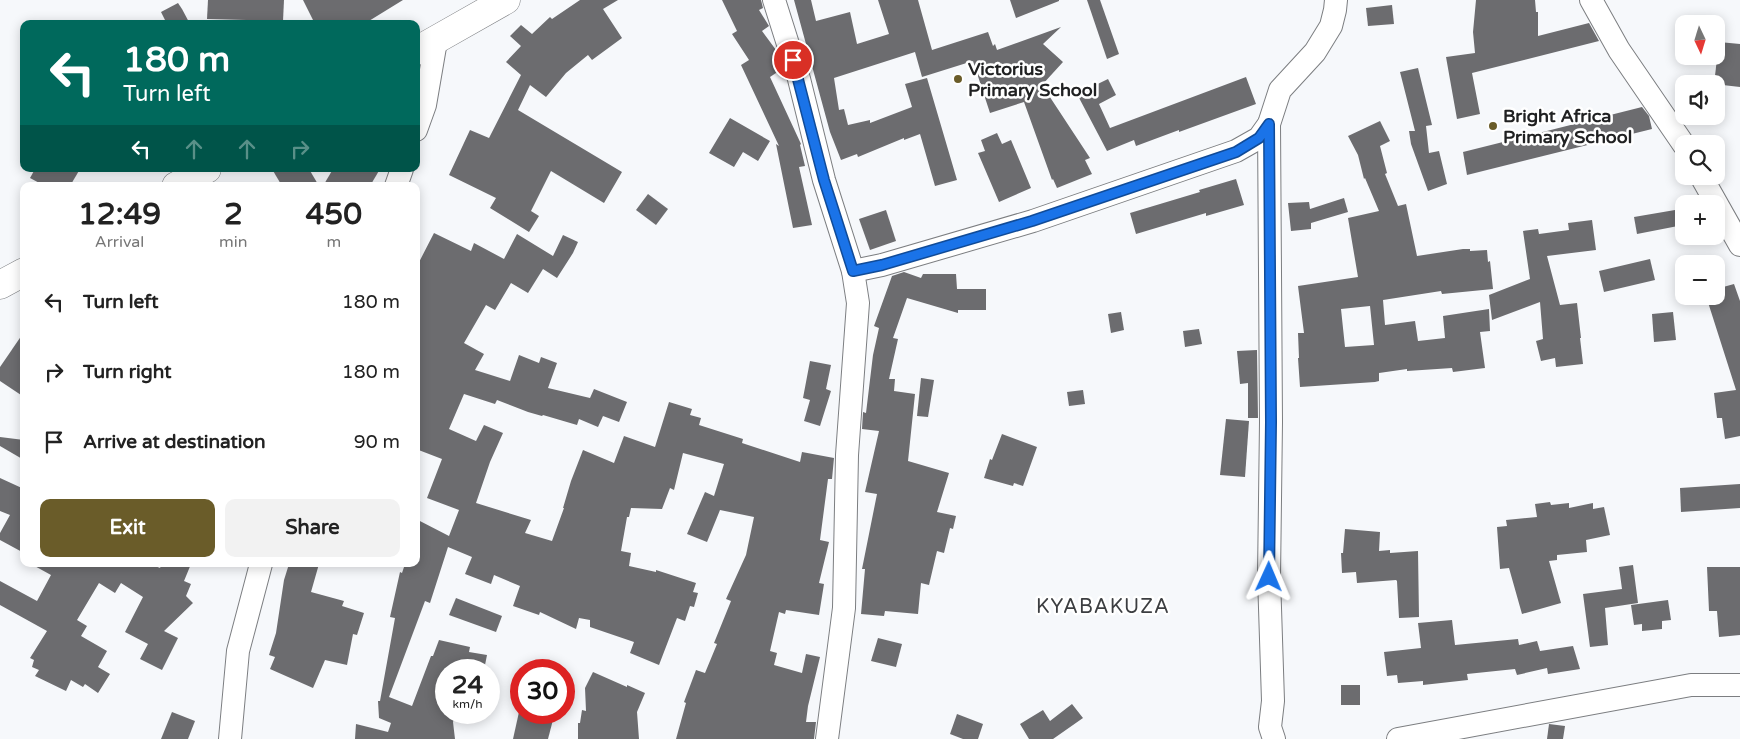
<!DOCTYPE html>
<html lang="en">
<head>
<meta charset="utf-8">
<style>
  body { margin:0; font-family:"Varela Round",sans-serif; background:#f2f2f2; color:#222; height:100vh; display:flex; flex-direction:column; font-size:19px; white-space:nowrap }
  * { box-sizing:border-box; margin:0 }
  p { font-size:16px; color:#767676 }
  .icon { flex:none; width:28px; height:28px; fill:none; stroke:currentColor; stroke-width:2; stroke-linecap:round; stroke-linejoin:round }
  .map { position:relative; flex:1; overflow:hidden }
  .details { position:absolute; left:20px; top:182px; width:400px; height:385px; display:flex; flex-direction:column; background:#fff; border-radius:10px; box-shadow:0 2px 12px #0003 }
  .details>* { flex:none }
  .guide { position:absolute; left:20px; top:20px; width:400px; height:152px; border-radius:10px; box-shadow:0 2px 12px #0003; background:#00695c; color:#fff; overflow:hidden }
  .needle { width:32px; rotate:176deg }
  .tools { position:absolute; left:1675px; top:15px; display:grid; gap:10px }
  .tools a { display:grid; place-items:center; width:50px; height:50px; border-radius:10px; background:#fff; box-shadow:0 2px 12px #0003; font-size:25px }
  .speed { position:absolute; left:435px; top:659px; display:flex; gap:10px; font-size:25px; font-weight:700; text-align:center }
  .speed>* { display:grid; place-content:center; width:65px; height:65px; border-radius:50%; background:#fff; box-shadow:0 2px 12px #0003; line-height:1 }
  .speed small { font-size:12px; font-weight:400 }
  .speed .limit { border:8px solid #d22; background:#fff; color:#111 }
  .pin { position:absolute; display:grid; place-items:center; width:42px; height:42px; color:#fff; margin:-21px; border:2px solid #fff; border-radius:50%; box-shadow:0 1px 5px #0007 }
  .me { position:absolute; width:55px; margin:-28px; rotate:1deg; stroke-linejoin:round; filter:drop-shadow(0 0 4px #0008) }
  .turn { display:flex; align-items:center; gap:18px; height:105px; padding:0 20px; font-size:22px }
  .turn .icon { width:65px; height:65px; stroke-width:2.5 }
  .turn b { display:block; font-size:35px; line-height:42px }
  .lanes { display:flex; align-items:center; height:48px; padding:0 20px; background:#0003; justify-content:center; gap:25px; direction:ltr }
  .lanes .off { opacity:.35 }
  .eta { display:flex; justify-content:space-evenly; align-items:center; height:85px; text-align:center }
  .eta b { font-size:30px; font-weight:700; line-height:35px }
  .cta { display:flex; gap:10px; margin-top:auto; padding:10px 20px }
  .cta a { flex:1; height:58px; border-radius:10px; background:#6a5c29; color:#fff; font-size:20px; font-weight:700; line-height:58px; text-align:center }
  .cta a+a { background:#f2f2f2; color:#222 }
  ul { padding:0; list-style:none }
  li { display:flex; align-items:center; gap:15px; height:70px; padding:0 20px }
  li div { flex:1 }
  li b { display:block; font-size:19px }
  li em { font-style:normal }
  .map>svg:first-child { display:block }
</style>
</head>
<body>
<div class="map">
<svg width="1740" height="739" viewBox="0 0 1740 739">
  <rect width="100%" height="100%" fill="#f6f8fb"/>
  <!-- building -->
  <g fill="#6c6c6f" fill-rule="evenodd">
    <polygon points="208,0 284,0 283,21 207,19"/>
    <polygon points="303,0 403,0 364,24 314,22"/>
    <polygon points="580,0 618,0 603,9 622,38 592,60 588,55 566,73 546,97 530,85 518,110 622,172 604,203 551,171 531,211 539,216 529,232 490,208 496,198 449,175 470,130 489,138 521,75 506,62 521,46 510,36 521,25 532,34 550,17 552,19"/>
    <polygon points="722,0 761,0 763,8 759,10 769,26 762,31 776,50 782,69 770,77 801,144 800,145 805,166 799,167 812,225 793,228 776,144 779,146 741,65 749,60 732,34 737,31"/>
    <polygon points="794,0 811,0 816,21 850,12 857,44 889,34 878,0 918,0 932,50 988,32 993,46 995,44 997,50 1061,27 1043,44 1063,62 1042,85 1090,158 1085,160 1092,174 1057,188 1053,179 1052,180 1024,102 990,113 973,61 922,77 915,52 834,78 839,110 844,109 848,125 870,120 870,123 912,107 905,84 927,78 957,180 935,186 920,134 904,140 904,138 858,157 857,154 841,160 830,132"/>
    <polygon points="1010,0 1059,0 1059,1 1016,18"/>
    <polygon points="1087,0 1100,0 1119,54 1107,59"/>
    <polygon points="1476,0 1535,0 1536,12 1538,12 1538,36 1589,23 1599,41 1472,73 1480,114 1457,119 1446,57 1475,53 1473,32"/>
    <polygon points="178,3 182,9 190,24 167,24 161,12"/>
    <polygon points="1392,5 1394,24 1368,26 1366,8"/>
    <polygon points="1719,42 1740,44 1740,87 1714,84"/>
    <polygon points="1418,68 1432,125 1426,126 1429,153 1439,151 1447,184 1428,191 1411,144 1409,131 1415,131 1400,72"/>
    <polygon points="1246,77 1256,104 1179,132 1179,130 1136,146 1134,140 1107,151 1077,94 1108,79 1116,95 1099,104 1110,128"/>
    <polygon points="1642,107 1649,116 1652,129 1467,175 1463,152"/>
    <polygon points="730,118 770,141 758,161 743,152 734,167 709,153"/>
    <path d="M1380 121 1390 141 1380 146 1387 173 1385 174 1398 206 1406 204 1417 256 1463 249H1470V251L1487 250 1488 262 1490 261 1493 289 1442 294 1441 291 1383 300 1385 325 1415 321 1418 341 1445 338 1443 316 1489 309 1490 331 1480 332 1485 368 1453 372 1452 368 1407 371V369L1379 373V381L1375 382 1300 387 1298 358H1299L1298 333H1304L1298 286 1358 277 1348 218 1379 211 1365 178 1364 179 1358 155 1348 136ZM1370 306 1374 345 1345 347 1341 309Z"/>
    <polygon points="997,133 1002,144 1011,140 1031,188 999,202 978,153 985,151 981,140"/>
    <polygon points="35,169 80,169 70,186 45,186 30,178"/>
    <polygon points="272,169 309,169 319,186 282,186"/>
    <polygon points="333,169 380,169 370,186 323,186"/>
    <polygon points="1236,179 1244,205 1206,216 1206,213 1136,234 1130,213 1200,192 1199,190"/>
    <polygon points="648,194 668,209 656,225 636,210"/>
    <polygon points="1344,198 1348,212 1311,223 1311,229 1291,231 1288,203 1309,202 1310,209"/>
    <polygon points="886,210 896,241 870,250 859,219"/>
    <polygon points="1675,210 1678,226 1637,234 1634,217"/>
    <polygon points="1592,220 1596,250 1547,256 1560,305 1577,303 1581,338 1580,338 1583,364 1556,367 1555,358 1541,361 1536,341 1543,339 1540,302 1492,320 1489,295 1530,279 1523,231 1538,229 1539,234 1569,230 1568,223"/>
    <polygon points="434,233 471,251 474,243 504,259 517,234 553,256 563,235 578,242 573,253 557,278 543,269 528,293 511,283 495,310 486,305 464,343 484,354 475,370 510,381 519,355 539,363 541,357 557,363 548,388 590,398 594,389 627,402 619,422 603,416 598,427 579,419 577,425 543,415 542,416 528,412 497,400 495,404 464,394 449,429 476,441 484,425 503,433 490,462 476,503 531,520 525,533 552,541 564,508 563,508 571,481 583,450 614,463 624,436 655,447 669,402 692,409 690,415 701,418 699,425 743,439 742,443 800,462 802,452 834,458 832,479 828,479 820,540 829,542 819,583 824,584 819,615 786,610 785,614 779,612 770,651 777,653 774,665 802,673 806,654 820,657 808,706 806,722 816,722 814,739 676,739 686,703 684,702 696,670 705,673 717,644 714,643 731,601 726,599 746,555 754,517 720,510 707,542 687,534 705,492 714,496 724,464 683,453 674,490 670,488 662,509 631,508 629,517 627,517 621,551 631,553 629,566 656,572 656,570 696,583 693,592 698,593 694,607 690,606 685,621 677,618 659,665 630,653 634,642 590,627 590,620 579,618 576,629 540,612 539,615 513,606 520,586 494,575 491,584 465,574 472,557 448,547 430,603 425,601 389,697 412,706 431,656 433,656 439,640 470,647 469,652 487,655 484,670 446,670 446,712 456,712 453,722 455,739 355,739 356,724 388,732 391,723 379,718 378,701 380,701 395,618 390,617 400,572 402,573 405,564 416,564 416,519 449,536 459,510 427,498 442,459 416,449 416,268"/>
    <polygon points="1650,259 1655,280 1604,292 1599,271"/>
    <polygon points="904,272 921,278 923,274 956,274 957,289 986,289 986,310 958,310 958,313 907,298 893,338 898,339 889,379 895,379 894,391 915,394 908,461 949,473 937,512 956,516 953,529 950,528 944,553 937,551 929,585 921,583 918,614 885,611 884,616 861,614 865,569 862,569 877,494 865,492 879,431 862,429 863,412 866,413 873,355 879,328 874,326 892,276"/>
    <polygon points="1734,284 1740,301 1740,436 1725,439 1722,418 1717,418 1714,393 1736,390 1706,296 1716,296 1716,289"/>
    <polygon points="1121,312 1124,330 1111,333 1108,314"/>
    <polygon points="1673,312 1676,340 1654,342 1652,314"/>
    <polygon points="1199,329 1202,344 1185,347 1183,331"/>
    <polygon points="24,332 24,397 0,381 0,367"/>
    <polygon points="1257,350 1258,418 1248,418 1248,383 1240,384 1237,351"/>
    <polygon points="810,361 831,365 826,389 831,391 820,426 804,421 810,400 803,398"/>
    <polygon points="921,378 934,380 928,417 917,416"/>
    <polygon points="1083,390 1085,404 1069,406 1067,392"/>
    <polygon points="1226,419 1249,421 1245,477 1220,475"/>
    <polygon points="1002,434 1037,447 1023,486 1014,483 1013,486 984,478 990,459 992,460"/>
    <polygon points="0,437 24,440 24,460 0,446"/>
    <polygon points="0,478 24,489 24,553 0,540 0,533 10,515 0,511"/>
    <polygon points="1740,484 1740,508 1681,512 1680,488"/>
    <polygon points="1550,502 1551,505 1569,503 1569,508 1593,503 1593,509 1604,507 1610,535 1586,540 1587,552 1557,555 1557,560 1549,561 1561,603 1522,614 1509,568 1500,569 1497,527 1507,526 1506,520 1537,517 1535,504"/>
    <polygon points="1345,529 1380,532 1379,551 1390,550 1390,553 1418,551 1419,617 1399,618 1397,581 1396,580 1357,583 1356,572 1342,573 1341,553 1343,553"/>
    <polygon points="31,564 150,564 160,568 162,564 191,564 184,581 191,584 186,596 193,603 164,631 178,638 162,670 140,659 148,644 125,632 143,597 121,583 115,593 99,583 77,620 87,626 81,636 107,651 98,667 110,674 98,693 85,684 83,687 71,680 66,691 35,676 39,670 32,667 34,660 30,658 47,631 0,605 0,581 37,601 51,575"/>
    <polygon points="289,564 319,564 311,592 344,601 342,606 364,613 357,635 353,634 347,665 325,660 313,688 270,669 275,657 269,655 276,633 284,580"/>
    <polygon points="1633,565 1638,603 1605,608 1608,645 1590,647 1583,594 1622,589 1619,567"/>
    <polygon points="1707,567 1740,567 1740,635 1719,637 1717,611 1709,611"/>
    <polygon points="456,598 502,616 496,632 449,615"/>
    <polygon points="1668,600 1671,620 1662,621 1662,629 1642,631 1642,624 1634,625 1631,605"/>
    <polygon points="1452,620 1455,645 1518,639 1519,645 1537,641 1540,651 1573,646 1580,669 1548,674 1547,668 1517,675 1515,669 1467,674 1468,680 1423,685 1423,681 1398,683 1397,675 1387,676 1384,652 1421,648 1418,623"/>
    <polygon points="878,638 902,644 896,667 871,661"/>
    <polygon points="593,672 627,687 627,685 645,693 637,712 639,739 578,739 578,723 580,723 582,710 586,711 585,688"/>
    <rect x="1341" y="685" width="19" height="20"/>
    <polygon points="1072,704 1083,718 1053,739 1029,739 1020,724 1043,710 1050,721"/>
    <polygon points="172,712 195,721 188,739 161,739"/>
    <polygon points="519,712 555,712 548,739 513,739"/>
    <polygon points="957,714 983,724 978,739 963,739 950,734"/>
    <polygon points="1549,724 1565,726 1563,739 1547,739"/>
  </g>
  <g fill="none" stroke-linecap="round" stroke-linejoin="round">
    <defs>
      <g id="minor">
        <polyline points="774,0 799,79 824,180 853,271 858,303 847,455 844,608 827,739"/>
        <polyline points="1591,0 1619,50 1684,145"/>
        <polyline points="1269,124 1271,422 1269,577 1273,701 1270,727 1274,739"/>
        <polyline points="416,130 425,105 436,41"/>
        <polyline points="1701,176 1740,245"/>
        <polyline points="396,186 402,169"/>
        <polyline points="853,271 882,265 1033,221 1236,151 1259,138 1269,124 1280,90 1315,52 1331,26 1335,10 1336,0"/>
        <polyline points="230,739 238,651 261,564"/>
        <polyline points="1398,739 1691,685 1740,685"/>
      </g>
      <g id="highway">
        <polyline points="416,51 506,0"/>
        <polyline points="176,186 207,169"/>
        <polyline points="0,285 24,272"/>
      </g>
    </defs>
    <!-- minor casing -->
    <use href="#minor" stroke="#7c7e81" stroke-width="24"/>
    <!-- highway casing -->
    <use href="#highway" stroke="#7c7e81" stroke-width="29"/>
    <!-- minor -->
    <use href="#minor" stroke="#fff" stroke-width="22"/>
    <!-- highway -->
    <use href="#highway" stroke="#fff" stroke-width="28"/>
  </g>
  <g fill="none" stroke-linecap="round" stroke-linejoin="round">
    <defs>
      <polyline id="route" points="793,60 824,180 853,271 882,265 1032,221 1236,152 1259,138 1269,124 1271,422 1269,577"/>
    </defs>
    <!-- route casing -->
    <use href="#route" stroke="#114b97" stroke-width="12"/>
    <!-- route -->
    <use href="#route" stroke="#1a73e8" stroke-width="9"/>
  </g>
  <!-- markers -->
  <g fill="#6a5c29" stroke="#fff" stroke-width="2">
    <circle cx="958" cy="79" r="5"/>
    <circle cx="1493" cy="126" r="5"/>
  </g>
  <g text-anchor="middle" dominant-baseline="central" stroke-width="5" stroke-linejoin="round" paint-order="stroke">
    <!-- poi labels -->
    <g font-size="18" font-weight="bold" fill="#202122" stroke="#fff" text-anchor="start">
      <text x="968" y="69">Victorius<tspan x="968" dy="21">Primary School</tspan></text>
      <text x="1503" y="116">Bright Africa<tspan x="1503" dy="21">Primary School</tspan></text>
    </g>
    <!-- quarter labels -->
    <g font-size="20" letter-spacing="1" fill="#3c3e41" stroke="#fff">
      <text x="1103" y="607">KYABAKUZA</text>
    </g>
  </g>
</svg>
<div class="tools">
<a><svg class="needle" viewBox="-14 -14 28 28"><path d="M0-13l5 13h-10z" fill="#e53935"/><path d="M0 13l5-13h-10z" fill="#767676"/></svg></a>
<a><svg class="icon" aria-label="sound" viewBox="0 0 24 24"><path d="M4 9h4l5-4v14l-5-4H4zM17 9q2 3 0 6"/></svg></a>
<a><svg class="icon" aria-label="search" viewBox="0 0 24 24"><circle cx="10" cy="10" r="6"/><path d="M15 15l6 6"/></svg></a>
<a>+</a>
<a>−</a>
</div>
<div class="speed"><div>24<small>km/h</small></div><div class="limit">30</div></div>
<div class="pin" style="left:793px;top:60px;background:#d93025"><svg class="icon" aria-label="arrive" viewBox="0 0 24 24"><path d="M6 21V4h12l-3 4 3 4H6"/></svg></div>
<svg class="me" style="left:1269px;top:577px" viewBox="-20 -20 40 40"><path d="M0-17L14 15 0 8-14 15z" fill="#1a73e8" stroke="#fff" stroke-width="4"/></svg>
<div class="guide">
<div class="turn"><svg class="icon" aria-label="left" viewBox="0 0 24 24"><path d="M17 20v-9H6M10 6l-5 5 5 5"/></svg><div><b>180 m</b>Turn left</div></div>
<div class="lanes"><svg class="icon" aria-label="left" viewBox="0 0 24 24"><path d="M17 20v-9H6M10 6l-5 5 5 5"/></svg><svg class="icon off" aria-label="ahead" viewBox="0 0 24 24"><path d="M12 20V5M6 11l6-6 6 6"/></svg><svg class="icon off" aria-label="ahead" viewBox="0 0 24 24"><path d="M12 20V5M6 11l6-6 6 6"/></svg><svg class="icon off" aria-label="right" viewBox="0 0 24 24"><path d="M7 20v-9h11M14 6l5 5-5 5"/></svg></div>
</div>
<section class="details">
<div class="eta">
<div><b>12:49</b><p>Arrival</p></div>
<div><b>2</b><p>min</p></div>
<div><b>450</b><p>m</p></div>
</div>
<ul>
<li><svg class="icon" aria-label="left" viewBox="0 0 24 24"><path d="M17 20v-9H6M10 6l-5 5 5 5"/></svg><div><b>Turn left</b></div><em>180 m</em></li>
<li><svg class="icon" aria-label="right" viewBox="0 0 24 24"><path d="M7 20v-9h11M14 6l5 5-5 5"/></svg><div><b>Turn right</b></div><em>180 m</em></li>
<li><svg class="icon" aria-label="arrive" viewBox="0 0 24 24"><path d="M6 21V4h12l-3 4 3 4H6"/></svg><div><b>Arrive at destination</b></div><em>90 m</em></li>
</ul>
<div class="cta"><a>Exit</a><a>Share</a></div>
</section>
</div>
</body>
</html>
